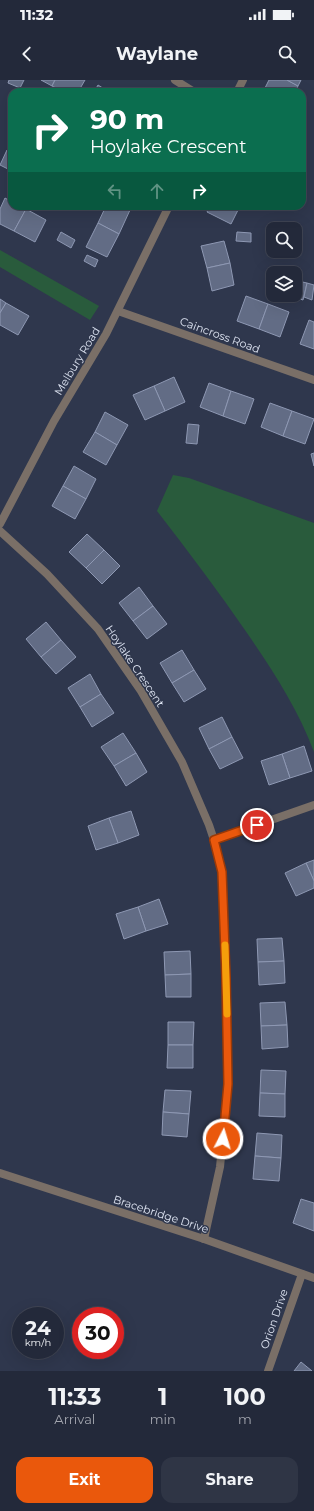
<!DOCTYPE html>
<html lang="en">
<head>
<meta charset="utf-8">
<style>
  body { margin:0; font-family:Montserrat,sans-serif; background:#2f3545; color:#f1f3f6; height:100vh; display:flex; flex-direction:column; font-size:15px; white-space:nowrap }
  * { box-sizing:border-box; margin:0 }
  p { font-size:13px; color:#a3a6af }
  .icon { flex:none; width:22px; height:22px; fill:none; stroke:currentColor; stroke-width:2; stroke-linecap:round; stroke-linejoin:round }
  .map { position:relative; height:1291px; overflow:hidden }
  .sheet { display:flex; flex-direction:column; background:#23293a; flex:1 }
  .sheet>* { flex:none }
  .banner { position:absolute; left:8px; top:8px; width:298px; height:122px; border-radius:12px; box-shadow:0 4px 16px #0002,0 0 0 1px #404554; background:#0b6e4f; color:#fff; overflow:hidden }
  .tools { position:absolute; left:266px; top:142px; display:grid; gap:8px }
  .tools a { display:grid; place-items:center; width:36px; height:36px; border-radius:8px; background:#23293a; box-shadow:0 4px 16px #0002,0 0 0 1px #404554; font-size:20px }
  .speed { position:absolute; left:12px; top:1227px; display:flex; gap:8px; font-size:20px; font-weight:700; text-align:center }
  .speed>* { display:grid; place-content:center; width:52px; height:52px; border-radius:50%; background:#23293a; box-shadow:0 4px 16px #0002,0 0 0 1px #404554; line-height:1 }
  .speed small { font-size:10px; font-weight:400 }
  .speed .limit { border:6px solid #d22; background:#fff; color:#111 }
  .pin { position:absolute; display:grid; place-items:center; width:34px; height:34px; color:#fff; margin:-17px; border:2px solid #fff; border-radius:50%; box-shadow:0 1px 4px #0007 }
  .me { position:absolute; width:44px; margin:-22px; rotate:5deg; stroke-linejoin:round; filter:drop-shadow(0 0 3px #0008) }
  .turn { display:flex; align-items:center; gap:14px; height:84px; padding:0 16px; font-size:18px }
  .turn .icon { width:52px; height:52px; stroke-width:2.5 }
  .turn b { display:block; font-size:28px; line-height:34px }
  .lanes { display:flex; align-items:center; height:38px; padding:0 16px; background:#0003; justify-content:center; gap:20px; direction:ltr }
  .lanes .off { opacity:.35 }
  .eta { display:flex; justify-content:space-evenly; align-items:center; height:68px; text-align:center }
  .eta b { font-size:24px; font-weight:700; line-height:28px }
  .action { display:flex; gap:8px; margin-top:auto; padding:8px 16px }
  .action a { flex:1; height:46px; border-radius:12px; background:#ea580c; color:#fff; font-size:16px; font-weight:700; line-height:46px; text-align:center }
  .action a+a { background:#2f3545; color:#f1f3f6 }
  .status { display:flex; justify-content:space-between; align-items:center; height:28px; padding:0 20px; background:#23293a; direction:ltr }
  .status svg { height:11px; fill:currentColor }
  header { display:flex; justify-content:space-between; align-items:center; height:52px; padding:0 16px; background:#23293a; font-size:18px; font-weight:700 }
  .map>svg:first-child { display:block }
</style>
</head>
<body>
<div class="status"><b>11:32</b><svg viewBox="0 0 49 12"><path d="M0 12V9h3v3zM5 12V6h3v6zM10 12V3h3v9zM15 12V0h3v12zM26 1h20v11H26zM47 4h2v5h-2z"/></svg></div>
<header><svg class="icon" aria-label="back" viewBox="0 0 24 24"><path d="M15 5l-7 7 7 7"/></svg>Waylane<svg class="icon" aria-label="search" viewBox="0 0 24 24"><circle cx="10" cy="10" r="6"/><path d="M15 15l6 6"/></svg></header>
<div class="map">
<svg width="314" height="1291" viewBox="0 0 314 1291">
  <rect width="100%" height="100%" fill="#2f374d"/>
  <!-- green -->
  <g fill="#295b3c">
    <polygon points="0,170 99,226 90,240 0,187"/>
    <path d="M173 395 189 398 314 443V672C298 629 273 591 247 553 218 511 188 471 157 431Z"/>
  </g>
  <!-- building -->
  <g fill="#626c85" stroke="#8e98b3">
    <polygon points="9,0 24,0 20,8 8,3"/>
    <polygon points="41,0 55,0 52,6"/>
    <polygon points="55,0 85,0 78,12 64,12 52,6"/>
    <polygon points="269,0 287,0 298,6 295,12 263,12"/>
    <polygon points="287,0 301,0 298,6"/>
    <polygon points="98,5 109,12 94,12"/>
    <polygon points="7,70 12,72 12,80 8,89 0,85"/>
    <polygon points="5,118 12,122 12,126 20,126 26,129 14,151 0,144 0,129"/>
    <polygon points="106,126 121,126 130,130 119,154 98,143"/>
    <polygon points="121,126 132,126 130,130"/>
    <polygon points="210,126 240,126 231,144 207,132"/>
    <polygon points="26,129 46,140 35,162 14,151"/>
    <polygon points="98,143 119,154 107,177 86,167"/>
    <polygon points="61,152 75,160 71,168 57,160"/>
    <polygon points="237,152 251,153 251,162 236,161"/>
    <polygon points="224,161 230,183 207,188 201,166"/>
    <polygon points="87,175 98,180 95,187 84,181"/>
    <polygon points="230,183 234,205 212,211 207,188"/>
    <polygon points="298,201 307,203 303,220 294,217"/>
    <polygon points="307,203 314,205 312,220 304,217"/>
    <polygon points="246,216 268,224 259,249 237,241"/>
    <polygon points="0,219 6,223 0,233"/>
    <polygon points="6,223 29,236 18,255 0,245 0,233"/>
    <polygon points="268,224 289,232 280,257 259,249"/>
    <polygon points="309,240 314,242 314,269 300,264"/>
    <polygon points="174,297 185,322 165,331 154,306"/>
    <polygon points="209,303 231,311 223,336 200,327"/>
    <polygon points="154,306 165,331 145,340 133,315"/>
    <polygon points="231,311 254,319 245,344 223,336"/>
    <polygon points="270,323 292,331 283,356 261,347"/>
    <polygon points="292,331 314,339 305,364 283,356"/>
    <polygon points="105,332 128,345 117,365 95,352"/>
    <polygon points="188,344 199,345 197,364 186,363"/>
    <polygon points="95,352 117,365 106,385 83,372"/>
    <polygon points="314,373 314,386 311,374"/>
    <polygon points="74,386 96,399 86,419 63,406"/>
    <polygon points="63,406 86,419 75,439 52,426"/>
    <polygon points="87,454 104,470 86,488 69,472"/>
    <polygon points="104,470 120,486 102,504 86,488"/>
    <polygon points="139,507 153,526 133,541 119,523"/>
    <polygon points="153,526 167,544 147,559 133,541"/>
    <polygon points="46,542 61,560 41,577 26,559"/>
    <polygon points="61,560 76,577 56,594 41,577"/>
    <polygon points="182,570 194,590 172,603 160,583"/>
    <polygon points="194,590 206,609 184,622 172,603"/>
    <polygon points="90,594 101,614 80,627 68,608"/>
    <polygon points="101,614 114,633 92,647 80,627"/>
    <polygon points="222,637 232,657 209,669 199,648"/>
    <polygon points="123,653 136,673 114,686 101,667"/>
    <polygon points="232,657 243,678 220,689 209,669"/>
    <polygon points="304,666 312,691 290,698 282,674"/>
    <polygon points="136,673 147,692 126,706 114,686"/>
    <polygon points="282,674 290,698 269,705 261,681"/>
    <polygon points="131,731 139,755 118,763 109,738"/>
    <polygon points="109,738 118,763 96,770 88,746"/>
    <polygon points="314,780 314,801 306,783"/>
    <polygon points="306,783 314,801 314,808 296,816 285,793"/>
    <polygon points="159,819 168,844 146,851 138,827"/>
    <polygon points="138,827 146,851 124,859 116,834"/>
    <polygon points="282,858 284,881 258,882 257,859"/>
    <polygon points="190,871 191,894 165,895 164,872"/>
    <polygon points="284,881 285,903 259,905 258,882"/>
    <polygon points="191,894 191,917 166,917 165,895"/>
    <polygon points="285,922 287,945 261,946 260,923"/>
    <polygon points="168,942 194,942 193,965 168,965"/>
    <polygon points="287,945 288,967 262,969 261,946"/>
    <polygon points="168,965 193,965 193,988 167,988"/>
    <polygon points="261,990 286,991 285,1014 260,1013"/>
    <polygon points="165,1010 191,1011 189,1034 163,1032"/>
    <polygon points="260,1013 285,1014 285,1037 259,1036"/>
    <polygon points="163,1032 189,1034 187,1057 162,1055"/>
    <polygon points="257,1053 282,1055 281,1078 255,1076"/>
    <polygon points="255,1076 281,1078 279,1101 253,1099"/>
    <polygon points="301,1119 314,1123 314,1151 293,1143"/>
    <polygon points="301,1282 312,1291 294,1291"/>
  </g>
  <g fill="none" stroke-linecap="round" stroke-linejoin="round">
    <!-- minor -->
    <g stroke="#7a6f67" stroke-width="8">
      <polyline points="175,0 194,12"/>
      <polyline points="237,12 243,0"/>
      <polyline points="118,231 314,300"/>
      <polyline points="0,444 54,341 106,254 169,126"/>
      <polyline points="0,451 47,494 98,549 141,611 182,682 209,745 214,760 222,792 226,898 228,1004 220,1087 204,1159"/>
      <polyline points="214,760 314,725"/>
      <polyline points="0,1093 204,1159 314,1198"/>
      <polyline points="268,1291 302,1194"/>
    </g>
  </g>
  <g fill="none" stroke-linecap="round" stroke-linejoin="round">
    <defs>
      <polyline id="route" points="223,1059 228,1004 226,898 222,792 214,760 257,745"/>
    </defs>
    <!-- route casing -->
    <use href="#route" stroke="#983908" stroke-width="10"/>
    <!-- route -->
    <use href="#route" stroke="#ea580c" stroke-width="7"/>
    <!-- slow -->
    <polyline stroke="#f59e0b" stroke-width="7" points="225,865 227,934"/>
  </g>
  <g text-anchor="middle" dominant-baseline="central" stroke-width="3" stroke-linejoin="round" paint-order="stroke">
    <!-- street labels -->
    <g font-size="11" fill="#dee4f2" stroke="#2f374d">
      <text transform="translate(220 255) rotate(20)">Caincross Road</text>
      <text transform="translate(77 281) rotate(-59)">Melbury Road</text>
      <text transform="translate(135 586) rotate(56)">Hoylake Crescent</text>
      <text transform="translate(161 1134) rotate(18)">Bracebridge Drive</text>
      <text transform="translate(274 1239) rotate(-71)">Orion Drive</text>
    </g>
  </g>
</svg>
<div class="tools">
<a><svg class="icon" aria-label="search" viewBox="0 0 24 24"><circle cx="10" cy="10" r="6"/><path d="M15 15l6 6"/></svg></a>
<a><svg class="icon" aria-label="layers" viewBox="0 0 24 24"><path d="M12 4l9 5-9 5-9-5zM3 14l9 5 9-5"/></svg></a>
</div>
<div class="speed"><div>24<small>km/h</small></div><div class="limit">30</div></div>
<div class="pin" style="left:257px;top:745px;background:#d93025"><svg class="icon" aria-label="arrive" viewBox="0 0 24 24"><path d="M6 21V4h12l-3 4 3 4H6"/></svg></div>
<svg class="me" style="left:223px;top:1059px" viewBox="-20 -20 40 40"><circle r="17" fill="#ea580c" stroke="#fff" stroke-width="3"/><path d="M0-11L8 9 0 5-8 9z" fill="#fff"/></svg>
<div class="banner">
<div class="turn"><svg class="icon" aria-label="right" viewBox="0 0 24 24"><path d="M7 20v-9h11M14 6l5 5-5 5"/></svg><div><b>90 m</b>Hoylake Crescent</div></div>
<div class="lanes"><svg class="icon off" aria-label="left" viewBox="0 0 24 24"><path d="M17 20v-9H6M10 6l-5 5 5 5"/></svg><svg class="icon off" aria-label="ahead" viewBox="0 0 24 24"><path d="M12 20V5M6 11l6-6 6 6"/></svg><svg class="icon" aria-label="right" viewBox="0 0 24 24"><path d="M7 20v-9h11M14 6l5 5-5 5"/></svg></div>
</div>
</div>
<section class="sheet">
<div class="eta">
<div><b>11:33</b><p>Arrival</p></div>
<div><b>1</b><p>min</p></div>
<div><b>100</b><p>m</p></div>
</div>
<div class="action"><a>Exit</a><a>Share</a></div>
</section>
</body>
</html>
